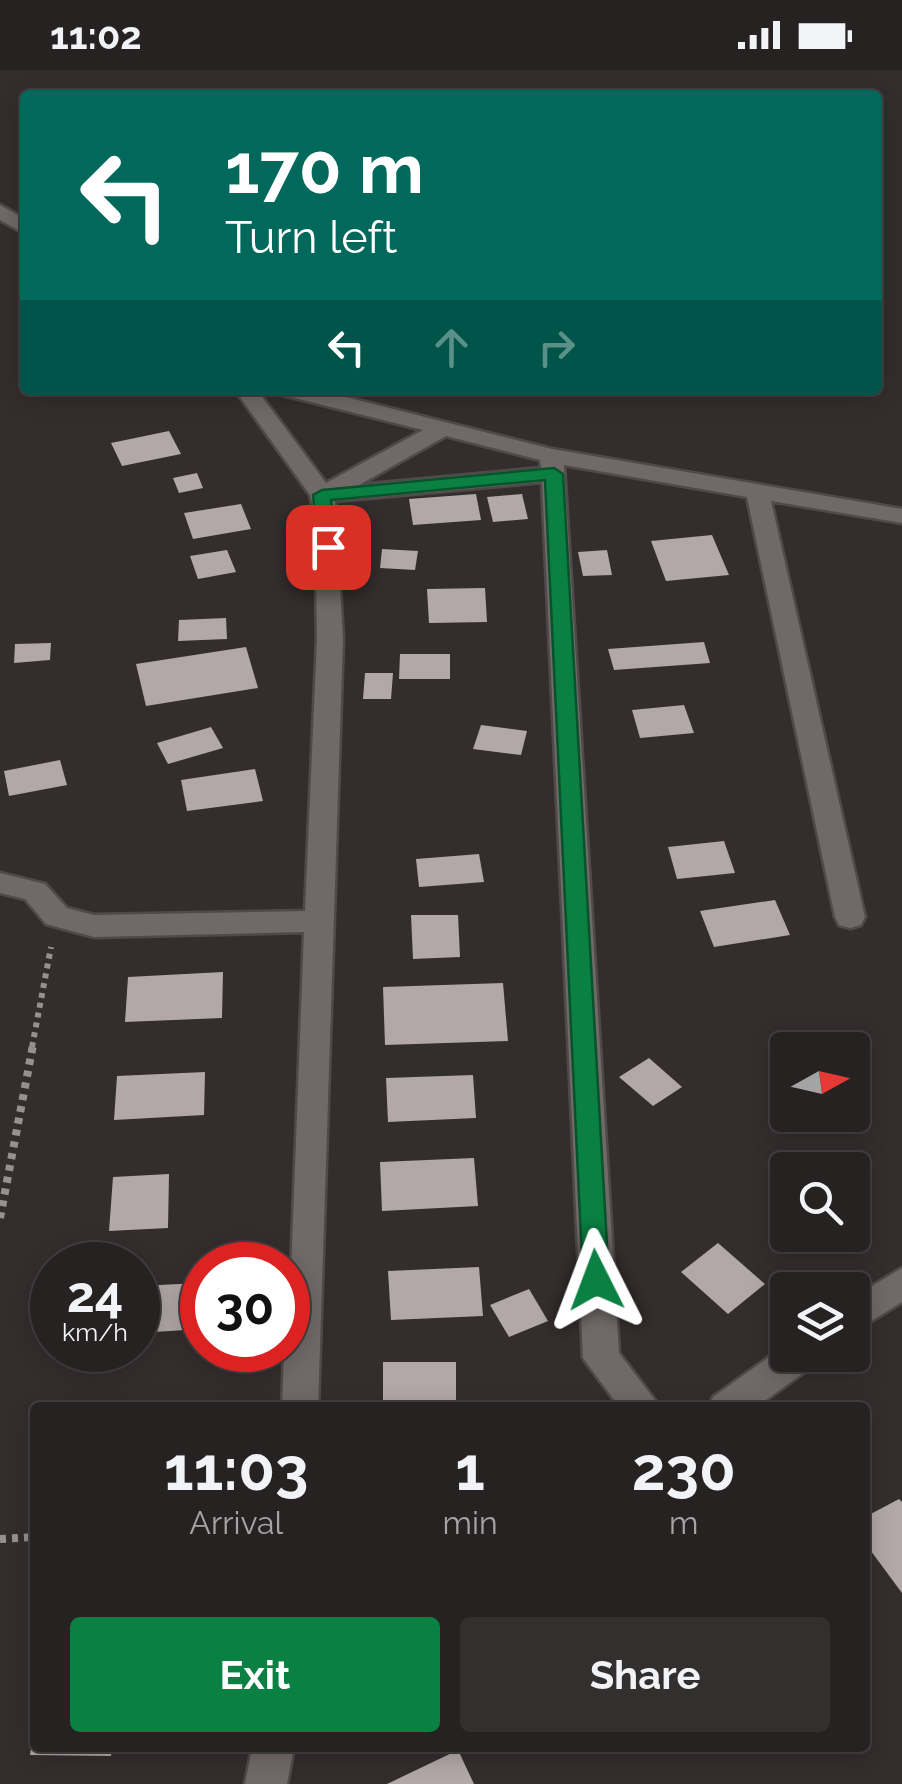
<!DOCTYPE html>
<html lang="en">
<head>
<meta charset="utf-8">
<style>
  body { margin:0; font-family:Raleway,sans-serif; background:#332f2f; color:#f1f3f6; height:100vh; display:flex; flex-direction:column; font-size:38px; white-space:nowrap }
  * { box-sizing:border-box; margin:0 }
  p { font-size:32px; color:#a4a4a5 }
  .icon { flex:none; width:55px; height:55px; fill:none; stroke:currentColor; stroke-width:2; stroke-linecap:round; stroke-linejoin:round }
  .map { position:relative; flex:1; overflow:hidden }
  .sheet { position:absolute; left:30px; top:1332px; width:840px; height:350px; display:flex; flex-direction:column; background:#272222; border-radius:10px; box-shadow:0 5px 25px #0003,0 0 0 2px #433f40 }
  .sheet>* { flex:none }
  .banner { position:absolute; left:20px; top:20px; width:862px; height:305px; border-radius:10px; box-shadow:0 5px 25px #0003,0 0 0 2px #433f40; background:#00695c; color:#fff; overflow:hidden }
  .needle { width:65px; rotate:82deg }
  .tools { position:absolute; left:770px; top:962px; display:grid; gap:20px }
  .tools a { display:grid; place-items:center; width:100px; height:100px; border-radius:10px; background:#272222; box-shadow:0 5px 25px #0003,0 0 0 2px #433f40; font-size:50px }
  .speed { position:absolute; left:30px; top:1172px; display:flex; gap:20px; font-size:50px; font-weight:700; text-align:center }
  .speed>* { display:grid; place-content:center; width:130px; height:130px; border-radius:50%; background:#272222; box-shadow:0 5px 25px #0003,0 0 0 2px #433f40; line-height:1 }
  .speed small { font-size:25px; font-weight:400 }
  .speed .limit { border:15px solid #d22; background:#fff; color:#111 }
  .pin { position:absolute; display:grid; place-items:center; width:85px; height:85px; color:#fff; margin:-42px; border-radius:20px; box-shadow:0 5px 15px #0006 }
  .me { position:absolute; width:110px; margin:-55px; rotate:357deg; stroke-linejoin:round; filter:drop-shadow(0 0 8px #0008) }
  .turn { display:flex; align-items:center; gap:35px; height:210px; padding:0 40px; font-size:45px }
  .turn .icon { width:130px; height:130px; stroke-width:2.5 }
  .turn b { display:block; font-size:70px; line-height:85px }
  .lanes { display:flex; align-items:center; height:95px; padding:0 40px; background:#0003; justify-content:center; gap:50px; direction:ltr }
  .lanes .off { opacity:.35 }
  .eta { display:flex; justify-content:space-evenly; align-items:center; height:170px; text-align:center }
  .eta b { font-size:60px; font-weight:700; line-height:70px }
  .button { display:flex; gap:20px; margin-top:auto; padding:20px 40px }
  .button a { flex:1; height:115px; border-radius:10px; background:#0b8043; color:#fff; font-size:40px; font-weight:700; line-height:115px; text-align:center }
  .button a+a { background:#332f2f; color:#f1f3f6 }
  .status { display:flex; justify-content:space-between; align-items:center; height:70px; padding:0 50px; background:#272222; direction:ltr }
  .status svg { height:28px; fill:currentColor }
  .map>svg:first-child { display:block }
</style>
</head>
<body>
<div class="status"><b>11:02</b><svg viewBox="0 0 49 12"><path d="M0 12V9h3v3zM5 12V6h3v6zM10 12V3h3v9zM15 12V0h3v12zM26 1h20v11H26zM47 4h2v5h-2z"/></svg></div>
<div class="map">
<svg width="902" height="1714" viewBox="0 0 902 1714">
  <rect width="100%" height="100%" fill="#342d2d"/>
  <!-- building -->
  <g fill="#b1a8a7">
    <polygon points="169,361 181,384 122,396 111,373"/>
    <polygon points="197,403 203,418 179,423 173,408"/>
    <polygon points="476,424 481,450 413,455 409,429"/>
    <polygon points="522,424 528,449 493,452 487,427"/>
    <polygon points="241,434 251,459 193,469 184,443"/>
    <polygon points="712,465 729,505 666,511 651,471"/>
    <polygon points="382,479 418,481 415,500 380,498"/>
    <polygon points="227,480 236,502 198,509 190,486"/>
    <polygon points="607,480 612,505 583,506 578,482"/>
    <polygon points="485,518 487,552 429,553 427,519"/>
    <polygon points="226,548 227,569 178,571 179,550"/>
    <polygon points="704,572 710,593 614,600 608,579"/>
    <polygon points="51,573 50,590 14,593 15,574"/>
    <polygon points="246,577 258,618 146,636 136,594"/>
    <polygon points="400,584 450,584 450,609 399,609"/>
    <polygon points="365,603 393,603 391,629 363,629"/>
    <polygon points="684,635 694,663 640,668 632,640"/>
    <polygon points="481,655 527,661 521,685 473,679"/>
    <polygon points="211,657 223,678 168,694 157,673"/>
    <polygon points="60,690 67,715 9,726 4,701"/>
    <polygon points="255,699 263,731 187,741 181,710"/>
    <polygon points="724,771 735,803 677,809 668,777"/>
    <polygon points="479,784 484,812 419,817 416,789"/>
    <polygon points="775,830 790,865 714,877 700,841"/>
    <polygon points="411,845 458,845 460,887 413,889"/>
    <polygon points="223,902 222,948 125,952 128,907"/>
    <polygon points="503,913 508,971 385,975 383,917"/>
    <polygon points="649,988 682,1017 653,1036 619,1007"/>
    <polygon points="205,1002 204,1045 114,1050 117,1006"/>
    <polygon points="473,1005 476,1048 388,1052 386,1008"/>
    <polygon points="474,1088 478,1136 382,1141 380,1092"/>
    <polygon points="169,1104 168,1158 109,1161 113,1107"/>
    <polygon points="718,1173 765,1214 728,1244 681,1202"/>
    <polygon points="479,1197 483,1246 391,1250 388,1201"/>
    <polygon points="201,1213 201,1259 138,1263 138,1216"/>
    <polygon points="529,1219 548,1251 509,1267 490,1235"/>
    <rect x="383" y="1292" width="73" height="46"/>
    <polygon points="153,1330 152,1338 76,1338 76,1335"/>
    <polygon points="899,1429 902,1432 902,1523 865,1473 865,1447"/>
    <polygon points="33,1663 35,1678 112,1678 111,1686 30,1685"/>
    <polygon points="458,1680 474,1714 387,1714"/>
  </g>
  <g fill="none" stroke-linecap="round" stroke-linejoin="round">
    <defs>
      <g id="street">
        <polygon points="0,135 25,149 25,164 0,150"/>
        <path d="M235 320H257L326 413 423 360 283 325 280 320H318L552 379 902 439V453L771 431 865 847 861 855 850 858 839 855 835 847 747 427 564 395 619 1283 661 1338H620L583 1288 542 412 335 431 343 569 318 1338H282L284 1280H288L304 862 94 867 46 854 25 829 0 823V803L45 814 67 838 94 845 305 841 317 569 315 447 310 425ZM446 366 540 390 541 398 359 415Z"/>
        <polygon points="902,1198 902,1232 852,1263 852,1228"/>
        <polygon points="787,1274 788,1285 818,1285 813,1296 755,1338 708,1338 713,1327"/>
        <polygon points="252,1678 294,1678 287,1714 245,1714"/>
      </g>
    </defs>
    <!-- street casing -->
    <use href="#street" stroke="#504949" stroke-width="5"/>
    <!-- path-far1 -->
    <polyline stroke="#969090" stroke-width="6" stroke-dasharray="5 5" stroke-linecap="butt" points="32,977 51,877"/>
    <!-- path -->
    <g stroke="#969090" stroke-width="8" stroke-dasharray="6 6" stroke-linecap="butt">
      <polyline points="0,1148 33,975"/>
      <polyline points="0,1469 35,1467"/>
    </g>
    <!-- street -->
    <use href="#street" fill="#716968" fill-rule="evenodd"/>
  </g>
  <!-- route -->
  <polygon fill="#0b8043" stroke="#07532c" stroke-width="2.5" points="554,398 563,404 609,1210 605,1218 596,1221 587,1218 583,1210 545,410 331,430 337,477 328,483 318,477 313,425 322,420"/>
</svg>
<div class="tools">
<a><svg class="needle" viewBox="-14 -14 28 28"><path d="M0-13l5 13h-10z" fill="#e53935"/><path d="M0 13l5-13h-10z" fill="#a4a4a5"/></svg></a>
<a><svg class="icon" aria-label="search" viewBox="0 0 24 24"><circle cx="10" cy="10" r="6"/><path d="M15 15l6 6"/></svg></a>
<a><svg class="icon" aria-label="layers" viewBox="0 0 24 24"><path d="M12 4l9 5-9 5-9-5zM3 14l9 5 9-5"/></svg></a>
</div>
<div class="speed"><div>24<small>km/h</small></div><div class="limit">30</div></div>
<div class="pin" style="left:328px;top:477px;background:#d93025"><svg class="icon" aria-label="arrive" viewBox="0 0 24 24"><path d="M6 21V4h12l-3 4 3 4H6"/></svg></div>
<svg class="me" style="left:596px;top:1210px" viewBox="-20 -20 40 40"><path d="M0-17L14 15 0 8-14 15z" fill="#0b8043" stroke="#fff" stroke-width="4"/></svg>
<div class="banner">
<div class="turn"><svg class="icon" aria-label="left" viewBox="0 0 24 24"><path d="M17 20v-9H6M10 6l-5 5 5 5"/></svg><div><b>170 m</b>Turn left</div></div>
<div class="lanes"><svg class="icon" aria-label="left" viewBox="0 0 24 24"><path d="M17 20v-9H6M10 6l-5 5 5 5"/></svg><svg class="icon off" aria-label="ahead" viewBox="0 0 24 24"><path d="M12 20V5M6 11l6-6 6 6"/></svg><svg class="icon off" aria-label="right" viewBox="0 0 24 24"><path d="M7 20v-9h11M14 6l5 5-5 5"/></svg></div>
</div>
<section class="sheet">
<div class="eta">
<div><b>11:03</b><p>Arrival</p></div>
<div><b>1</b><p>min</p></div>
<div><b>230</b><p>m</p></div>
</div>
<div class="button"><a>Exit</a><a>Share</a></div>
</section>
</div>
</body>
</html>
